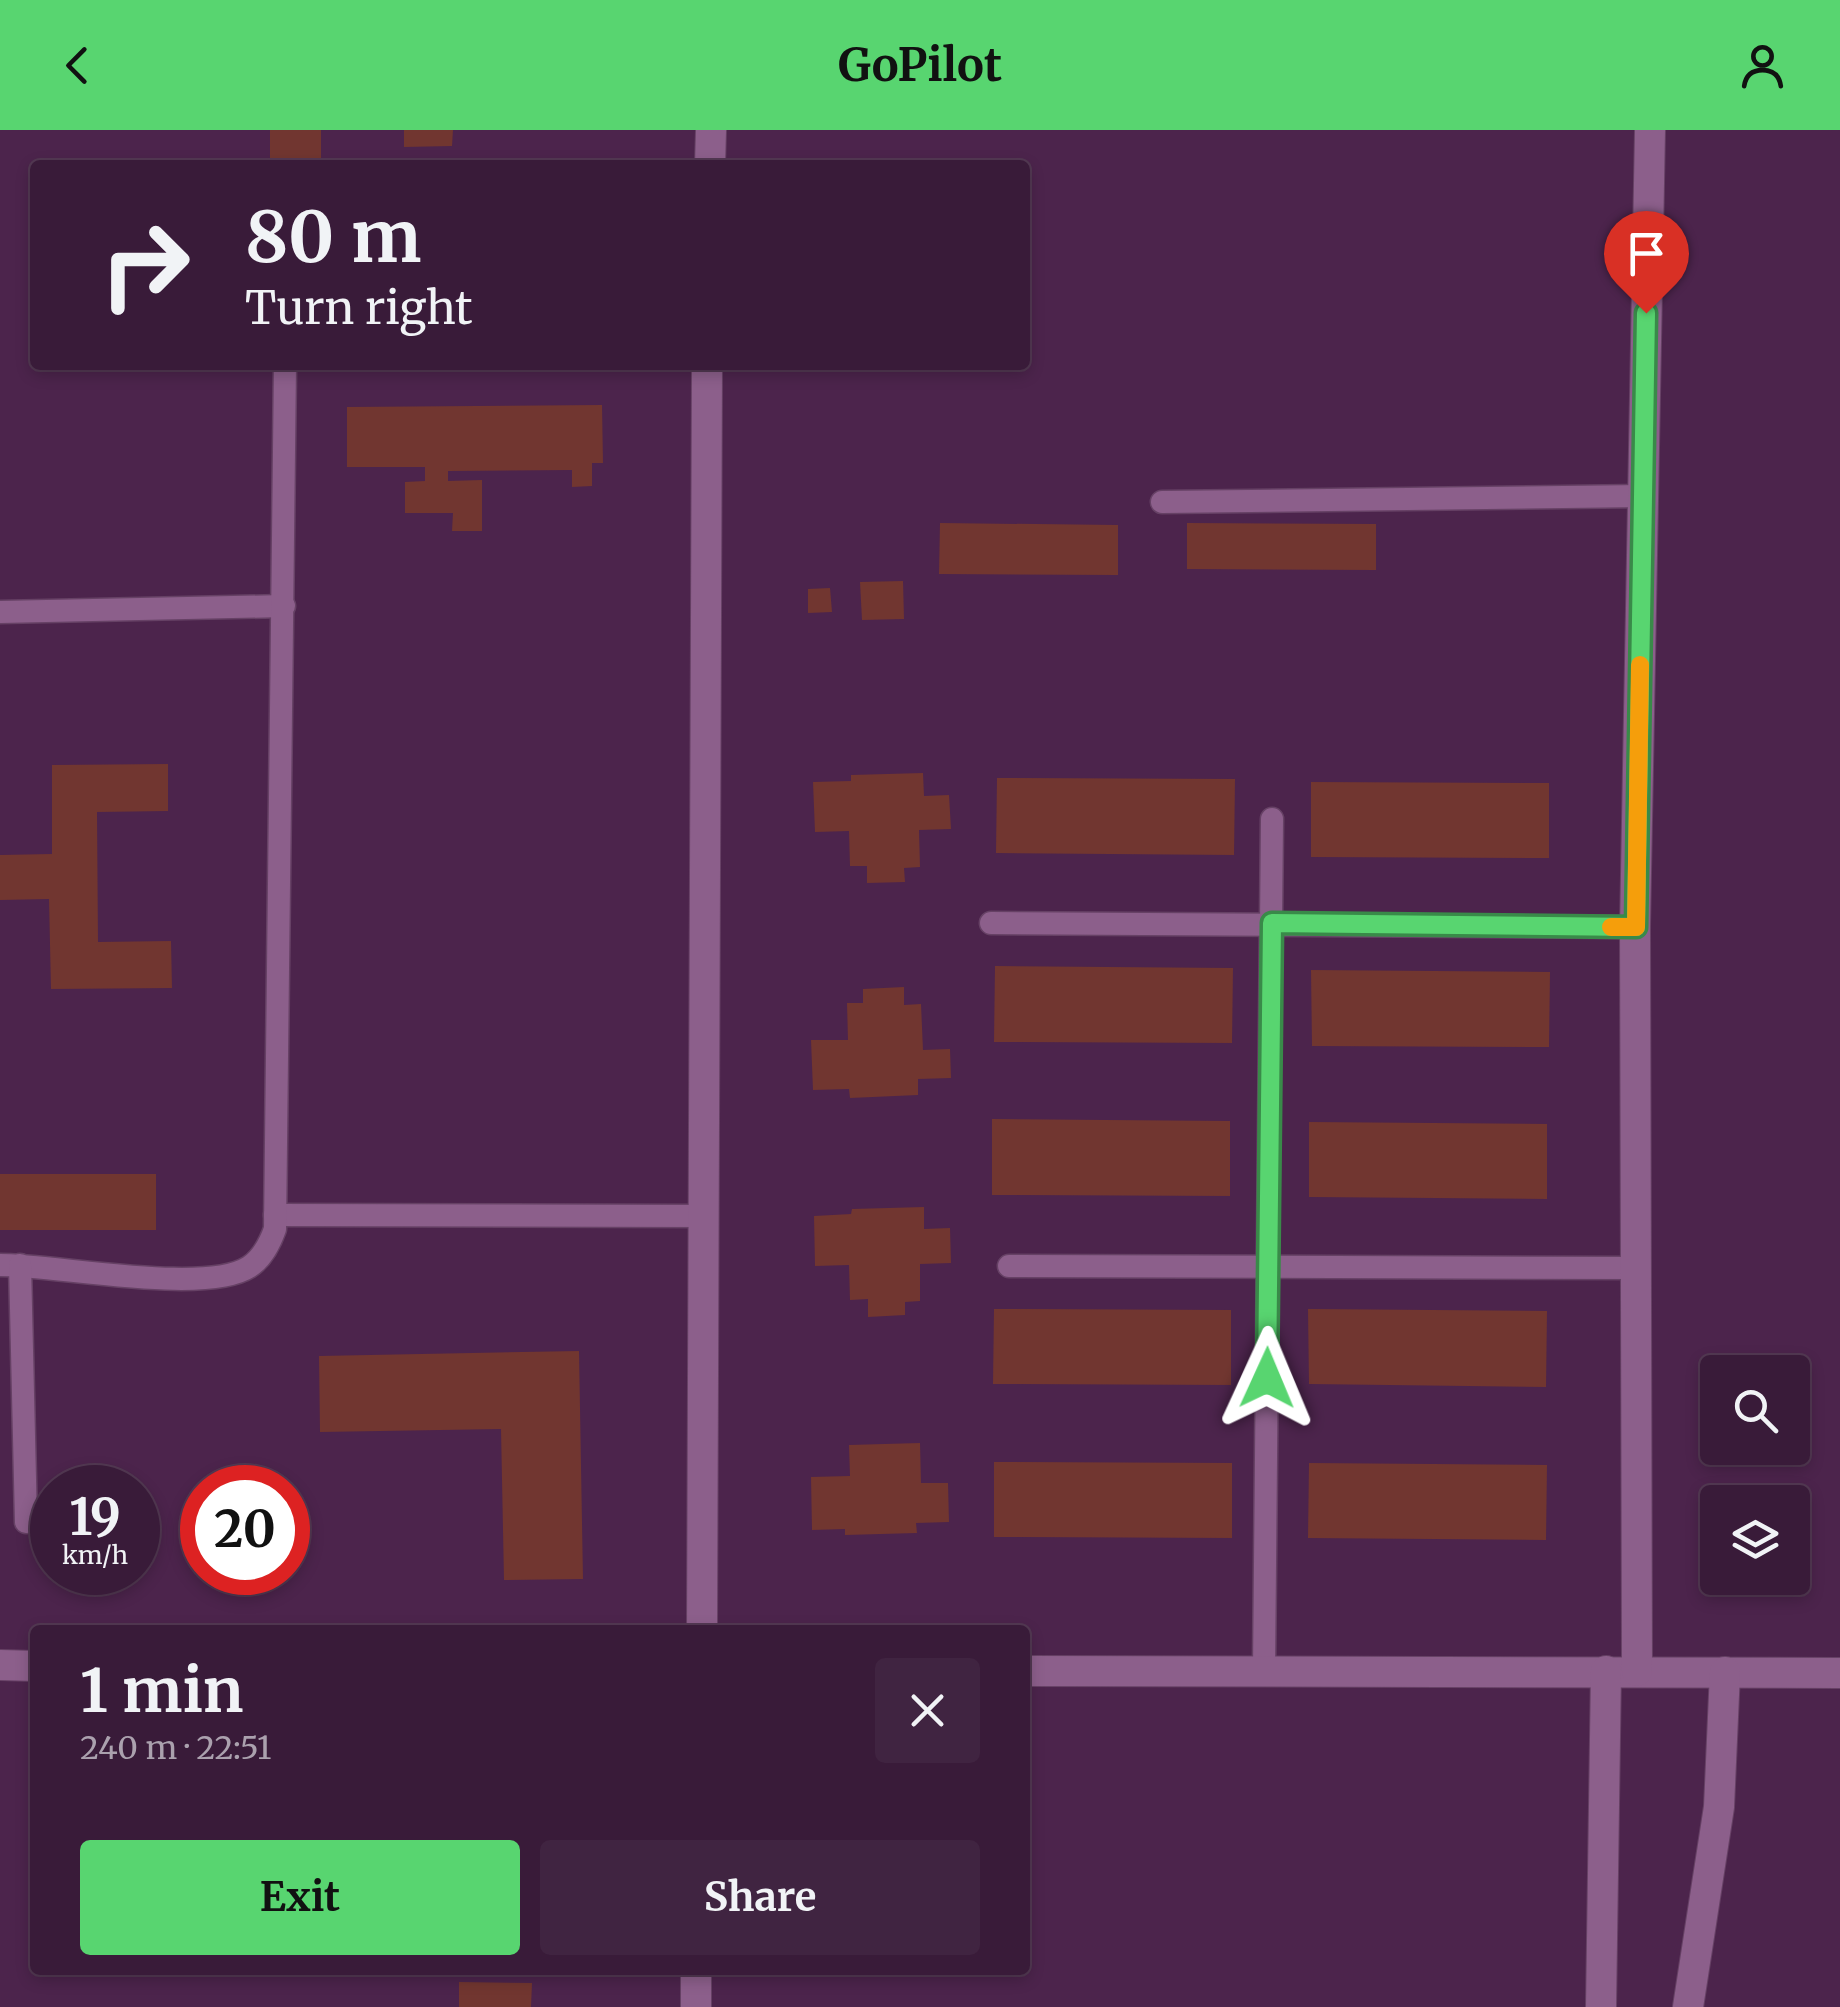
<!DOCTYPE html>
<html lang="en">
<head>
<meta charset="utf-8">
<style>
  body { margin:0; font-family:Merriweather,serif; background:#402441; color:#f1f3f6; height:100vh; display:flex; flex-direction:column; font-size:38px; white-space:nowrap }
  * { box-sizing:border-box; margin:0 }
  p { font-size:32px; color:#aba1ae }
  .icon { flex:none; width:55px; height:55px; fill:none; stroke:currentColor; stroke-width:2; stroke-linecap:round; stroke-linejoin:round }
  .map { position:relative; flex:1; overflow:hidden }
  .details { position:absolute; left:30px; top:1495px; width:1000px; height:350px; display:flex; flex-direction:column; background:#391b39; border-radius:10px; box-shadow:0 5px 15px #0003,0 0 0 2px #533953 }
  .details>* { flex:none }
  .top-card { position:absolute; left:30px; top:30px; width:1000px; height:210px; border-radius:10px; box-shadow:0 5px 15px #0003,0 0 0 2px #533953; background:#391b39; color:#f1f3f6; overflow:hidden }
  .fabs { position:absolute; left:1700px; top:1225px; display:grid; gap:20px }
  .fabs a { display:grid; place-items:center; width:110px; height:110px; border-radius:10px; background:#391b39; box-shadow:0 5px 15px #0003,0 0 0 2px #533953; font-size:50px }
  .speed { position:absolute; left:30px; top:1335px; display:flex; gap:20px; font-size:50px; font-weight:700; text-align:center }
  .speed>* { display:grid; place-content:center; width:130px; height:130px; border-radius:50%; background:#391b39; box-shadow:0 5px 15px #0003,0 0 0 2px #533953; line-height:1 }
  .speed small { font-size:25px; font-weight:400 }
  .speed .limit { border:15px solid #d22; background:#fff; color:#111 }
  .pin { position:absolute; display:grid; place-items:center; width:85px; height:85px; color:#fff; margin:-102px -42px; border-radius:50% 50% 50% 0; rotate:-45deg; box-shadow:0 0 10px #0007 }
  .pin .icon { rotate:45deg }
  .me { position:absolute; width:110px; margin:-55px; rotate:1deg; stroke-linejoin:round; filter:drop-shadow(0 0 8px #0008) }
  .turn { display:flex; align-items:center; gap:35px; height:210px; padding:0 50px; font-size:45px }
  .turn .icon { width:130px; height:130px; stroke-width:2.5 }
  .turn b { display:block; font-size:70px; line-height:85px }
  .round { display:grid; place-items:center; flex:none; width:105px; height:105px; border-radius:10px; background:#402441 }
  .summary { display:flex; align-items:center; justify-content:space-between; height:170px; padding:0 50px }
  h1 { font-size:60px; font-weight:700; line-height:75px }
  .primary-button { display:flex; gap:20px; margin-top:auto; padding:20px 50px }
  .primary-button a { flex:1; height:115px; border-radius:10px; background:#58d570; color:#111; font-size:40px; font-weight:700; line-height:115px; text-align:center }
  .primary-button a+a { background:#402441; color:#f1f3f6 }
  header { display:flex; justify-content:space-between; align-items:center; height:130px; padding:0 50px; background:#58d570; color:#111; font-size:45px; font-weight:700 }
  .map>svg:first-child { display:block }
</style>
</head>
<body>
<header><svg class="icon" aria-label="back" viewBox="0 0 24 24"><path d="M15 5l-7 7 7 7"/></svg>GoPilot<svg class="icon" aria-label="person" viewBox="0 0 24 24"><circle cx="12" cy="8" r="4"/><path d="M4 21q1-7 8-7t8 7"/></svg></header>
<div class="map">
<svg width="1840" height="1877" viewBox="0 0 1840 1877">
  <rect width="100%" height="100%" fill="#4c244c"/>
  <!-- building -->
  <g fill="#713630">
    <rect x="270" y="0" width="51" height="35"/>
    <polygon points="404,0 453,0 452,16 404,17"/>
    <polygon points="602,275 603,333 592,333 592,356 572,357 572,340 448,341 448,351 482,350 482,401 452,401 453,383 405,383 405,352 425,351 425,337 347,337 347,277"/>
    <polygon points="940,393 1118,395 1118,445 939,444"/>
    <polygon points="1187,393 1376,394 1376,440 1187,439"/>
    <polygon points="903,451 904,489 862,490 860,452"/>
    <polygon points="830,458 832,482 808,483 808,459"/>
    <polygon points="168,634 168,681 97,682 98,812 171,811 172,858 51,859 49,769 0,770 0,725 52,724 52,635"/>
    <polygon points="923,643 924,666 949,665 951,699 919,700 920,737 904,738 905,752 867,753 867,736 850,736 849,701 815,702 813,652 851,651 851,645"/>
    <polygon points="997,648 1235,649 1234,725 996,723"/>
    <polygon points="1311,652 1549,653 1549,728 1311,727"/>
    <polygon points="995,836 1233,838 1232,913 994,912"/>
    <polygon points="1311,840 1550,842 1549,917 1312,916"/>
    <polygon points="904,857 904,875 921,874 923,920 950,919 951,948 918,949 918,965 850,968 849,959 813,960 811,910 848,910 847,873 863,873 863,859"/>
    <polygon points="992,989 1230,991 1230,1066 992,1065"/>
    <polygon points="1309,992 1547,994 1547,1069 1309,1067"/>
    <rect x="0" y="1044" width="156" height="56"/>
    <polygon points="924,1077 924,1099 950,1098 951,1133 920,1134 920,1171 905,1172 905,1185 868,1187 868,1169 850,1170 849,1135 815,1136 814,1086 851,1084 852,1079"/>
    <polygon points="994,1179 1231,1180 1231,1255 993,1254"/>
    <polygon points="1308,1179 1547,1181 1546,1257 1309,1254"/>
    <polygon points="579,1221 583,1449 504,1450 501,1299 320,1302 319,1226"/>
    <polygon points="920,1313 921,1353 948,1353 949,1392 916,1393 917,1403 845,1405 845,1399 812,1400 811,1347 850,1346 849,1315"/>
    <polygon points="994,1332 1232,1333 1232,1408 994,1407"/>
    <polygon points="1309,1333 1547,1335 1546,1410 1308,1408"/>
    <polygon points="459,1852 532,1853 531,1877 459,1877"/>
  </g>
  <g fill="none" stroke-linecap="round" stroke-linejoin="round">
    <defs>
      <g id="service">
        <polyline points="1162,372 1643,366"/>
        <polyline points="0,482 284,476"/>
        <polyline points="991,793 1635,797"/>
        <polyline points="275,1085 704,1086"/>
        <path d="M0 1135C58 1135 205 1165 249 1137 263 1128 270 1113 275 1099L285 235"/>
        <polyline points="20,1135 26,1392"/>
        <polyline points="1009,1136 1637,1138"/>
        <polyline points="1264,1540 1272,689"/>
      </g>
      <g id="minor">
        <polyline points="710,35 711,0"/>
        <polyline points="702,1500 707,235"/>
        <polyline points="0,1535 35,1536"/>
        <polyline points="1025,1541 1840,1543"/>
        <polyline points="1637,1541 1635,797 1650,0"/>
        <polyline points="696,1877 696,1840"/>
        <polyline points="1601,1877 1606,1541"/>
        <polyline points="1688,1877 1719,1677 1725,1542"/>
      </g>
    </defs>
    <!-- service casing -->
    <use href="#service" stroke="#664165" stroke-width="25"/>
    <!-- minor casing -->
    <use href="#minor" stroke="#664165" stroke-width="32"/>
    <!-- service -->
    <use href="#service" stroke="#8c5f8b" stroke-width="22"/>
    <!-- minor -->
    <use href="#minor" stroke="#8c5f8b" stroke-width="30"/>
  </g>
  <g fill="none" stroke-linecap="round" stroke-linejoin="round">
    <defs>
      <polyline id="route" points="1267,1248 1272,793 1636,797 1646,183"/>
    </defs>
    <!-- route casing -->
    <use href="#route" stroke="#398a49" stroke-width="25"/>
    <!-- route -->
    <use href="#route" stroke="#58d570" stroke-width="18"/>
    <!-- slow -->
    <polyline stroke="#f59e0b" stroke-width="18" points="1611,797 1636,797 1640,535"/>
  </g>
</svg>
<div class="fabs">
<a><svg class="icon" aria-label="search" viewBox="0 0 24 24"><circle cx="10" cy="10" r="6"/><path d="M15 15l6 6"/></svg></a>
<a><svg class="icon" aria-label="layers" viewBox="0 0 24 24"><path d="M12 4l9 5-9 5-9-5zM3 14l9 5 9-5"/></svg></a>
</div>
<div class="speed"><div>19<small>km/h</small></div><div class="limit">20</div></div>
<div class="pin" style="left:1646px;top:183px;background:#d93025"><svg class="icon" aria-label="arrive" viewBox="0 0 24 24"><path d="M6 21V4h12l-3 4 3 4H6"/></svg></div>
<svg class="me" style="left:1267px;top:1248px" viewBox="-20 -20 40 40"><path d="M0-17L14 15 0 8-14 15z" fill="#58d570" stroke="#fff" stroke-width="4"/></svg>
<div class="top-card">
<div class="turn"><svg class="icon" aria-label="right" viewBox="0 0 24 24"><path d="M7 20v-9h11M14 6l5 5-5 5"/></svg><div><b>80 m</b>Turn right</div></div>
</div>
<section class="details">
<div class="summary"><div><h1>1 min</h1><p>240 m · 22:51</p></div><a class="round"><svg class="icon" aria-label="close" viewBox="0 0 24 24"><path d="M6 6l12 12M18 6L6 18"/></svg></a></div>
<div class="primary-button"><a>Exit</a><a>Share</a></div>
</section>
</div>
</body>
</html>
